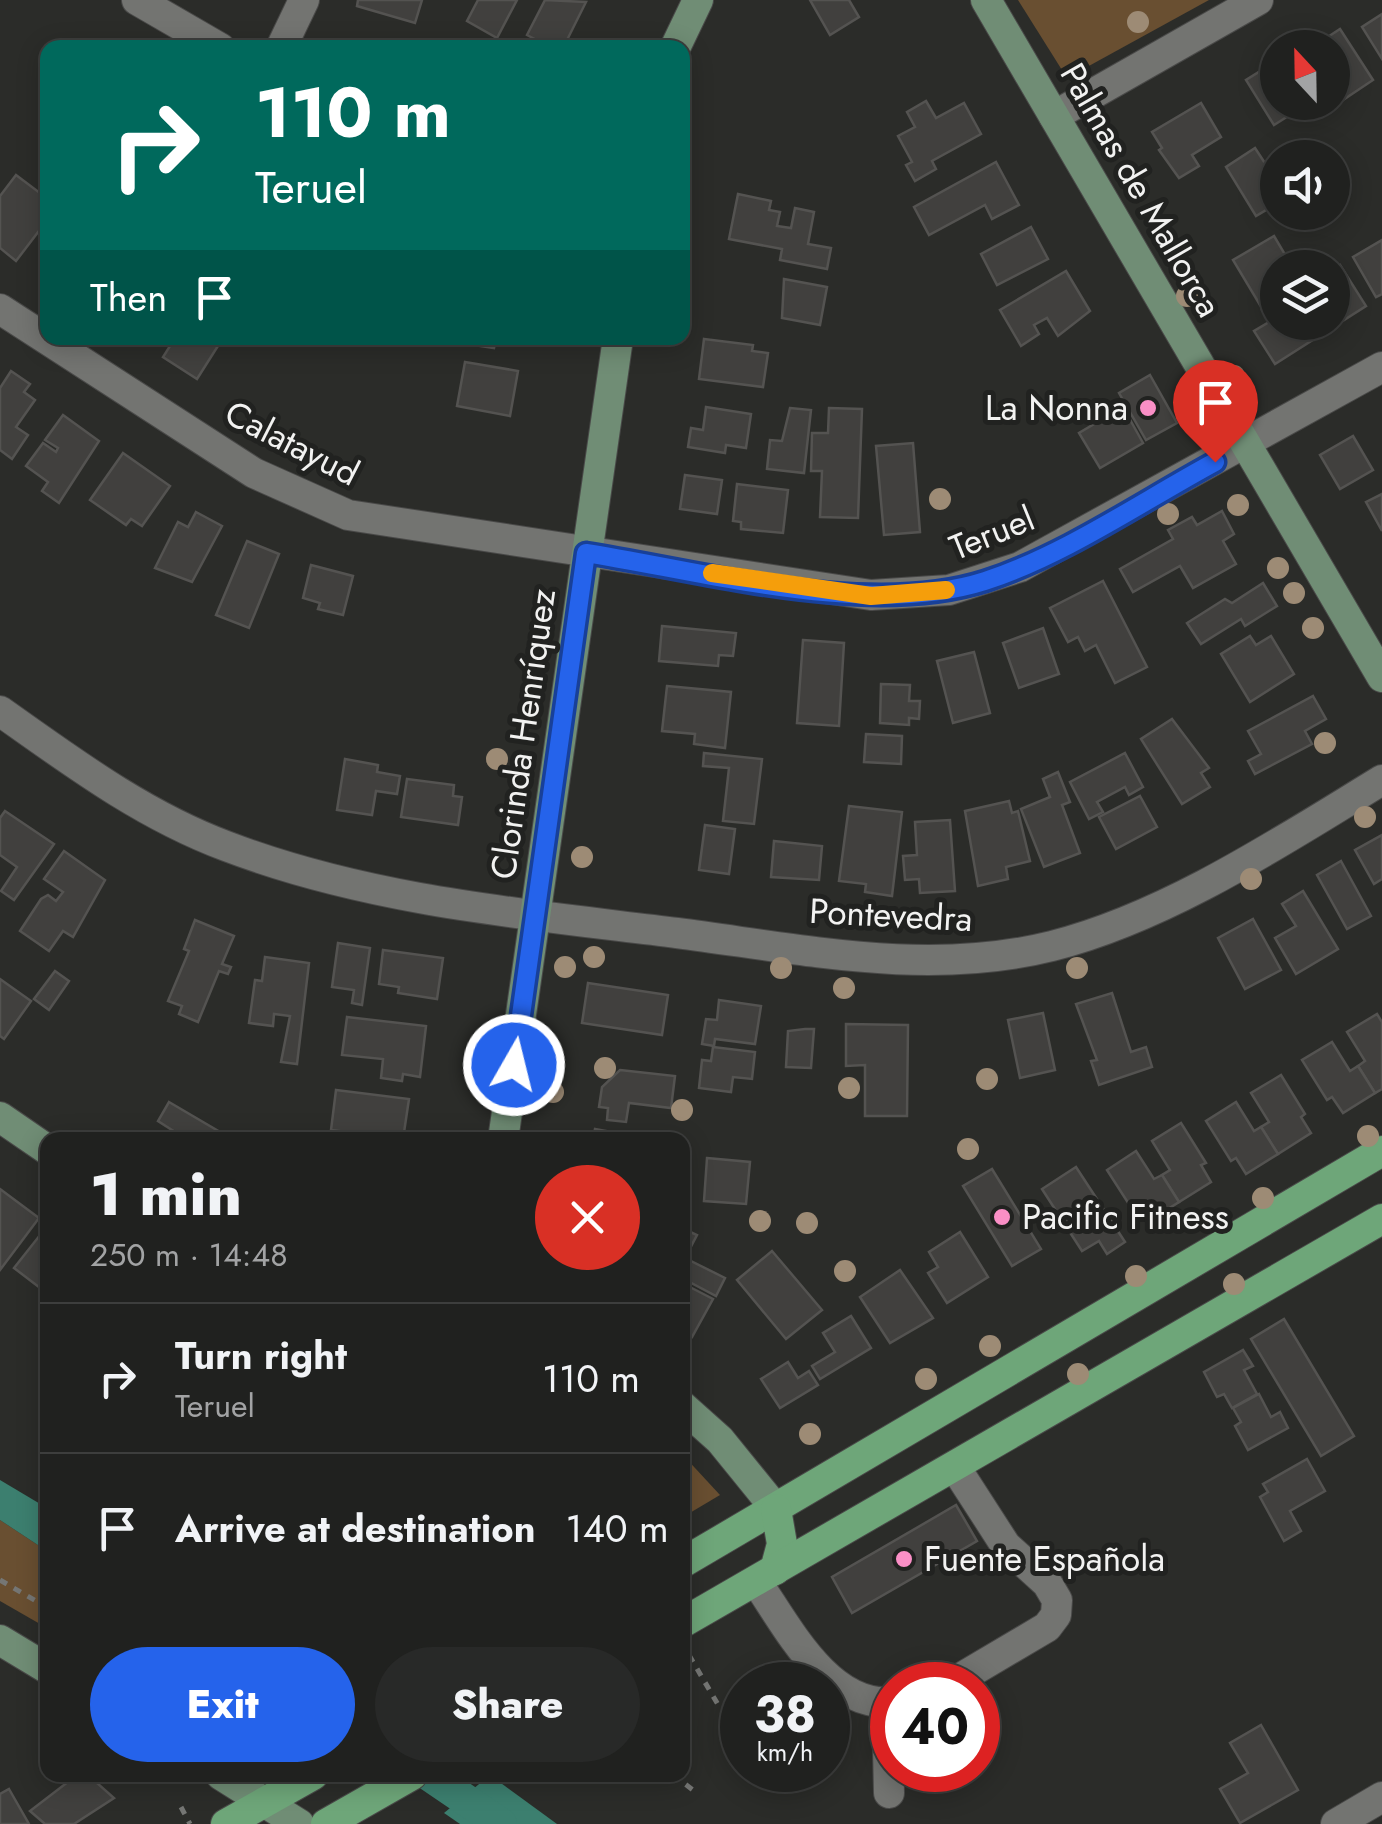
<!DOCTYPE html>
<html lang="en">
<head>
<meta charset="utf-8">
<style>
  body { margin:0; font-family:Jost,sans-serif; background:#282928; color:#f1f3f6; height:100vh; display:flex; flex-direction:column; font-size:38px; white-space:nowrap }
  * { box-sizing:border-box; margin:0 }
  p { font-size:32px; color:#a2a3a4 }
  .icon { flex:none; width:55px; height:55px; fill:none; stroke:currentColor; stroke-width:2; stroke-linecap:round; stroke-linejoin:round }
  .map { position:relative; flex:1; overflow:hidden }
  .details { position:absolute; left:40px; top:1132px; width:650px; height:650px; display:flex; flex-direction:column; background:#20211f; border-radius:20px; box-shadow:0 5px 25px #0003,0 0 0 2px #3d3e3d }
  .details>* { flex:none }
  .banner { position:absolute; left:40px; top:40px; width:650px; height:305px; border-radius:20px; box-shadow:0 5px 25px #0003,0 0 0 2px #3d3e3d; background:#00695c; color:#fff; overflow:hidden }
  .needle { width:65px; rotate:338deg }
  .buttons { position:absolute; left:1260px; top:30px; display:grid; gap:20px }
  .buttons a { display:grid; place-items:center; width:90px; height:90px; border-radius:50%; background:#20211f; box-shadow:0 5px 25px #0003,0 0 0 2px #3d3e3d; font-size:50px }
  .speed { position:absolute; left:720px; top:1662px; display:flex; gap:20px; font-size:50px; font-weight:700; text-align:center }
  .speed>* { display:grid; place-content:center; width:130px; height:130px; border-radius:50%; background:#20211f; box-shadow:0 5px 25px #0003,0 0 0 2px #3d3e3d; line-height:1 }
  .speed small { font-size:25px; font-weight:400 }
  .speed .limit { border:15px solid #d22; background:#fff; color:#111 }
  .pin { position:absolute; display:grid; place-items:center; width:85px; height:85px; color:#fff; margin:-102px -42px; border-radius:50% 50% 50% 0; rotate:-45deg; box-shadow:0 0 10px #0007 }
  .pin .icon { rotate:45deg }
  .me { position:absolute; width:110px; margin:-55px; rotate:8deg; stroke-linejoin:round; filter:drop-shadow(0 0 8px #0008) }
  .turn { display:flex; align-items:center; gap:35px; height:210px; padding:0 50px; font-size:45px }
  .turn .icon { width:130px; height:130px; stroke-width:2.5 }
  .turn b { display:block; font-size:70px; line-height:85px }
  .then { display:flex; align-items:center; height:95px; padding:0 50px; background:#0003; gap:20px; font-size:38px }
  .round { display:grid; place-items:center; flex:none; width:105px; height:105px; border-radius:52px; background:#282928 }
  .head { display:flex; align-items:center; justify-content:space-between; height:170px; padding:0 50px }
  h1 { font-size:60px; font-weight:800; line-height:75px }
  .primary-button { display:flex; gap:20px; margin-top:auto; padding:20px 50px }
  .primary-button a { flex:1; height:115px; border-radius:60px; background:#2563eb; color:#fff; font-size:40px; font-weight:800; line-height:115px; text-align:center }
  .primary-button a+a { background:#282928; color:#f1f3f6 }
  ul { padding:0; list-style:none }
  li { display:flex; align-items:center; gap:30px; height:150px; padding:0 50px; border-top:2px solid #3d3e3d }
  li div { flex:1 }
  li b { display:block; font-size:38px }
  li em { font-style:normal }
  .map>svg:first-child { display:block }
</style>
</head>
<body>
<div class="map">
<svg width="1382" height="1824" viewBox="0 0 1382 1824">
  <rect width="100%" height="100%" fill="#2b2c29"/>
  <!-- green -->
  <g fill="#694f31">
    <polygon points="1018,0 1209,0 1067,78"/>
    <polygon points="683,1455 720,1495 683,1517 682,1517"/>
    <polygon points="0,1520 47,1551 47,1628 0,1601"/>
  </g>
  <!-- water -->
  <g fill="#3c7f6f">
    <polygon points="0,1480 47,1508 47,1551 0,1520"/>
    <polygon points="490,1775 557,1824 460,1824 444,1813"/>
  </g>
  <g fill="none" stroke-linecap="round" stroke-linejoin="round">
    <!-- canal -->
    <polyline stroke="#3c7f6f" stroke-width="32" points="429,1775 501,1824"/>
  </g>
  <!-- building -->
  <g fill="#41403e" stroke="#545351" stroke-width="2.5">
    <polygon points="358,0 422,0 415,23 357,6"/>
    <polygon points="478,0 517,0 497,38 467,21"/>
    <polygon points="545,0 586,2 563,48 552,48 527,35"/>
    <polygon points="810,0 849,0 859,17 830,35"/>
    <polygon points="1382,14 1382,59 1362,27"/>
    <polygon points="1340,29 1373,80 1343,100 1332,84 1332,48 1311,48"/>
    <polygon points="1278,60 1278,102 1295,102 1288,107 1293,113 1274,125 1246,80"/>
    <polygon points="926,101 936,118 964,103 981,134 932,161 936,169 915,181 906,165 912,162 898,136 915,127 907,112"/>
    <polygon points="1201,103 1221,137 1192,155 1199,166 1179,178 1159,150 1162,148 1152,132"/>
    <polygon points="1255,148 1278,183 1278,203 1256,216 1226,167"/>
    <polygon points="996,162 1019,205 992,219 985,205 929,235 914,207"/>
    <polygon points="16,175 48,199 48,219 16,261 0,248 0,196"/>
    <polygon points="738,194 771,201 769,210 780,212 777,226 791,228 795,208 814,212 808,244 831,248 827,269 780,260 782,249 729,239"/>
    <polygon points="1031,227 1048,259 997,285 981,254"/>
    <polygon points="1274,236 1293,268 1278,268 1278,295 1260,305 1233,260"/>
    <polygon points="1382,240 1382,294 1376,297 1353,257"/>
    <polygon points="1340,265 1366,306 1275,364 1254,331 1269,322 1262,310 1278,300 1278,322 1332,322 1332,270"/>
    <polygon points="1066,271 1090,311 1058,336 1047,318 1034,325 1039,334 1021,346 1000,310"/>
    <polygon points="784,279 827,287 820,325 782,318"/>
    <polygon points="175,338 223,338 197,379 163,357"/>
    <polygon points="455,338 496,338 494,348 454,342"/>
    <polygon points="704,339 753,345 752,351 768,353 763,387 699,379"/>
    <polygon points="465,362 518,371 510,416 457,406"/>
    <polygon points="11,371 30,384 24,392 35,400 16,427 28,435 12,459 0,450 0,388"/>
    <polygon points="1150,375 1177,423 1146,440 1119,393"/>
    <polygon points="706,407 751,414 746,448 726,445 725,453 688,447 691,428 703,430"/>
    <polygon points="1123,407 1143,443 1100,468 1079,433"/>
    <polygon points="790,408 811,410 804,473 767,469 770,440 782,441"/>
    <polygon points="829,408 862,409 858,518 820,517 822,471 811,471 812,433 828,433"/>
    <polygon points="63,415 99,441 59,503 42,491 48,482 26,466 43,443 56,452 58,448 45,440"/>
    <polygon points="1353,436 1373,470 1340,489 1320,455"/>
    <polygon points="913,443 920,532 884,535 876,446"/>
    <polygon points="123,453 170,486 142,526 131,519 126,525 90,500"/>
    <polygon points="685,475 722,480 717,514 680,509"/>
    <polygon points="737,484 788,490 783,533 741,529 741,522 733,521"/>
    <polygon points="1382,494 1382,531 1366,502"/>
    <polygon points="1222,511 1234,534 1223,541 1236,564 1193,588 1180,566 1133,592 1120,569 1173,539 1168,530 1192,517 1197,525"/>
    <polygon points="196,512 222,526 192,582 155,568 178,522 188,527"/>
    <polygon points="247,541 279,554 249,628 216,615"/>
    <polygon points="311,565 353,576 343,615 318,609 320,603 303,598"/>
    <polygon points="1103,581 1147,667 1115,683 1096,645 1085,651 1078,637 1068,642 1050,608"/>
    <polygon points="1263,583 1277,606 1245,626 1241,619 1201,644 1187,623 1225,599 1232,603"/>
    <polygon points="662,626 736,633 733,656 719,655 718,666 659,661"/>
    <polygon points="1043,628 1059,674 1019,688 1003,643"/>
    <polygon points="1250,636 1256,645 1271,636 1294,674 1250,702 1221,654"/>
    <polygon points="803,640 844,643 839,726 797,723"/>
    <polygon points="974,652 990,713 953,723 937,661"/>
    <polygon points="881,684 910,685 909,701 920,701 919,719 909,718 909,725 880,723"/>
    <polygon points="667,686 731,692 725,748 694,744 695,734 662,731"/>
    <polygon points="1313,696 1326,719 1305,731 1312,744 1255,774 1248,761 1261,754 1248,731"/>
    <polygon points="1172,719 1209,768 1201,773 1210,787 1182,804 1141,739"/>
    <polygon points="866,734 902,736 901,764 864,762"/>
    <polygon points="704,753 762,759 754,824 723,821 729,768 703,766"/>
    <polygon points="1125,753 1143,787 1129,795 1125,787 1097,802 1103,812 1089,819 1070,782"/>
    <polygon points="345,759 378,765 377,772 400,776 397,794 376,791 372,815 337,810"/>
    <polygon points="1058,772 1070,802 1062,805 1080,853 1044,867 1021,809 1050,797 1043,779"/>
    <polygon points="407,779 454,785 453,796 462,797 458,825 401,817"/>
    <polygon points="1140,796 1157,827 1116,849 1099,817"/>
    <polygon points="1009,801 1012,813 1018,811 1030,861 1006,867 1008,879 978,886 965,811"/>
    <polygon points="849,806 902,812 892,896 865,892 866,884 839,881"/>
    <polygon points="5,811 54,844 14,900 1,891 17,867 0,855 0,818"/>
    <polygon points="950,820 955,891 920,893 919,879 905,880 903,856 917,855 915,822"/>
    <polygon points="705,825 735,829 729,874 699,870"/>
    <polygon points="1382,835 1382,879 1374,884 1355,850"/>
    <polygon points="774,841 822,846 819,880 771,877"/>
    <polygon points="64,851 105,880 73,937 63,931 49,951 20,931 41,899 48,895 56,901 63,892 44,879"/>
    <polygon points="1341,861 1371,916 1347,929 1317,875"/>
    <polygon points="1303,891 1338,949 1296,974 1275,938 1296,926 1282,904"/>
    <polygon points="1253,919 1281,970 1245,989 1218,938"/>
    <polygon points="195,920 234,936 222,964 231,967 228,974 219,971 198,1022 179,1014 182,1006 168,1001 189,951 184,949"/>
    <polygon points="338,943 370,948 362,1005 352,1003 354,990 332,987"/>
    <polygon points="383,950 443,958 437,999 398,993 399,987 379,984"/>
    <polygon points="265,957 309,963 297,1064 281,1062 290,1016 274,1014 273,1026 249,1023 255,980 262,981"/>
    <polygon points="55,971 69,981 49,1010 34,999"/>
    <polygon points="0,979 31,1001 4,1039 0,1036"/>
    <polygon points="588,983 668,995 662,1035 582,1023"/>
    <polygon points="1112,993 1131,1052 1146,1047 1152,1067 1099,1085 1091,1061 1097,1060 1076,1004"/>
    <polygon points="719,1000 761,1006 755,1044 715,1039 714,1046 702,1044 706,1019 717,1020"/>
    <polygon points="1043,1013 1055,1070 1020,1078 1008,1020"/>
    <polygon points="1377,1014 1382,1022 1382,1089 1375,1093 1358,1066 1365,1061 1347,1032"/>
    <polygon points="347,1017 426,1026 420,1077 403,1074 402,1081 381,1078 383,1059 342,1055"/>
    <polygon points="846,1024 908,1025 907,1116 865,1116 865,1065 846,1066"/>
    <polygon points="805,1029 814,1029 811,1068 786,1067 788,1031"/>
    <polygon points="1332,1042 1350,1071 1358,1066 1375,1093 1343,1113 1332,1097 1327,1100 1302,1060"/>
    <polygon points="713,1047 755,1052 752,1079 733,1077 731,1092 699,1088 702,1060 711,1061"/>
    <polygon points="620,1070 675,1076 671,1108 629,1103 626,1122 607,1120 608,1108 599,1107 602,1087"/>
    <polygon points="1281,1075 1305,1114 1301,1117 1311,1133 1278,1154 1261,1127 1269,1122 1251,1093"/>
    <polygon points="336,1090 409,1099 403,1139 331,1130"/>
    <polygon points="169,1102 220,1132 216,1140 171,1140 175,1132 158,1121"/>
    <polygon points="1236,1102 1254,1131 1261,1127 1278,1154 1246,1174 1236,1158 1231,1161 1206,1121"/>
    <polygon points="1181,1123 1206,1163 1201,1165 1211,1182 1179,1202 1162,1175 1170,1170 1152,1141"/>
    <polygon points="595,1129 655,1140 593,1140"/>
    <polygon points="1136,1151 1154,1179 1162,1175 1179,1202 1147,1222 1136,1206 1132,1209 1107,1170"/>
    <polygon points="707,1158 750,1162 746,1204 704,1201"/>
    <polygon points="1076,1167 1125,1242 1107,1254 1099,1241 1082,1251 1042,1189"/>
    <polygon points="992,1169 1041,1249 1012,1266 963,1186"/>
    <polygon points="0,1189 39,1218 0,1270"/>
    <polygon points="48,1225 48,1294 14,1268"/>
    <polygon points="682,1228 697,1235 685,1258 725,1278 716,1296 682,1278"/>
    <polygon points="960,1232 988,1277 947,1303 928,1273 938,1267 929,1252"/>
    <polygon points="772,1251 822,1310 786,1339 737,1280"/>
    <polygon points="900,1270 933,1318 890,1343 860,1297"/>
    <polygon points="682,1283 713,1299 692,1337 682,1332"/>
    <polygon points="851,1316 871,1348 820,1379 812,1366 835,1352 823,1333"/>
    <polygon points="1284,1319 1354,1436 1321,1456 1251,1339"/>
    <polygon points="1243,1350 1253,1366 1244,1370 1257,1394 1232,1408 1224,1394 1217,1397 1204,1372"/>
    <polygon points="788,1362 798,1378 809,1371 818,1385 780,1408 761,1379"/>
    <polygon points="1259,1394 1271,1417 1280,1412 1288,1428 1248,1450 1235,1426 1241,1422 1233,1408"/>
    <polygon points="1307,1459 1325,1491 1290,1511 1301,1531 1284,1541 1260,1497 1268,1492 1263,1484"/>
    <polygon points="956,1505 977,1541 852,1613 832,1577"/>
    <polygon points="1261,1725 1298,1790 1240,1823 1220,1789 1248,1773 1230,1743"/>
    <polygon points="77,1775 88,1775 114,1798 74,1824 45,1824 30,1811"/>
    <polygon points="9,1789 29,1824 0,1824 0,1794"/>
  </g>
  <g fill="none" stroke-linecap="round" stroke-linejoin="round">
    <defs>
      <g id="street">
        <polyline points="137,0 220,48"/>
        <polyline points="281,48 304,0"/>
        <polyline points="1054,116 1258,0"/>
        <polyline points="0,309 254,473 348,515 871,595 949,590 1020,567 1382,367"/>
        <path d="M0 711C72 762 143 815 226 846 370 901 525 914 677 933 802 949 928 977 1052 946 1167 917 1282 841 1382 780"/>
        <path d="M756 1581C787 1626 828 1708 892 1702"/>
        <polyline points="949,1685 1047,1627 1056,1615 1057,1600 1047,1583 1006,1546 955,1467"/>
        <polyline points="887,1704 889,1793"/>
        <polyline points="1336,1824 1382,1797"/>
      </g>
      <g id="secondary">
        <polyline points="986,0 1382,677"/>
        <polyline points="675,48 698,0"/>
        <polyline points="0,1117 48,1150"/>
        <polyline points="503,1140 618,338"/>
        <polyline points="682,1406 720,1440 776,1509"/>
        <polyline points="0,1640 48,1669"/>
        <polyline points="221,1775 299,1824"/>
      </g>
      <g id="primary">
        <polyline points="682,1563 1382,1151"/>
        <polyline points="775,1570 782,1544 776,1509"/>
        <polyline points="682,1623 1382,1219"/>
        <polyline points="226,1824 313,1775"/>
        <polyline points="326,1824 412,1775"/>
      </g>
    </defs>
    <!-- street casing -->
    <use href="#street" stroke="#494948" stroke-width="32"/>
    <!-- secondary casing -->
    <use href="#secondary" stroke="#494948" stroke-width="32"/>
    <!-- primary casing -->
    <use href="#primary" stroke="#494948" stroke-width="32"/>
    <!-- path -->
    <g stroke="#757674" stroke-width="5" stroke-dasharray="8 8" stroke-linecap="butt">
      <polyline points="0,1580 48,1608"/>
      <polyline points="689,1655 720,1708"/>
      <polyline points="673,1775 693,1790"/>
      <polyline points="181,1807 190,1824"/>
    </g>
    <!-- street -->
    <use href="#street" stroke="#737471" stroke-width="30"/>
    <!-- secondary -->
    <use href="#secondary" stroke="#708d75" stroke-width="30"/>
    <!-- primary -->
    <use href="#primary" stroke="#6ea679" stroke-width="30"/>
  </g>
  <!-- trees -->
  <g fill="#9d8b75">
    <circle cx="1138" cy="22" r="11"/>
    <circle cx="1187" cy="296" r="11"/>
    <circle cx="1234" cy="376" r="11"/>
    <circle cx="940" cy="499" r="11"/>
    <circle cx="1238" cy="505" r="11"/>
    <circle cx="1168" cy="514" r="11"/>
    <circle cx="1278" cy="568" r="11"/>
    <circle cx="1294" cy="593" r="11"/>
    <circle cx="1313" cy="628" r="11"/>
    <circle cx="1325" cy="743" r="11"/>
    <circle cx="497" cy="759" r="11"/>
    <circle cx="1365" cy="817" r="11"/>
    <circle cx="582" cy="857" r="11"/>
    <circle cx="1251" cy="879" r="11"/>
    <circle cx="594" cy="957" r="11"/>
    <circle cx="565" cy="967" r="11"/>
    <circle cx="781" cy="968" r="11"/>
    <circle cx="1077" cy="968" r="11"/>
    <circle cx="844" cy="988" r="11"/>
    <circle cx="605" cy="1068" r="11"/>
    <circle cx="987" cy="1079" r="11"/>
    <circle cx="849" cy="1088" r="11"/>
    <circle cx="553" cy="1092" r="11"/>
    <circle cx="682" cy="1110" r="11"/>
    <circle cx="1368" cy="1136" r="11"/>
    <circle cx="968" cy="1149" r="11"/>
    <circle cx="1263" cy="1198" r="11"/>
    <circle cx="760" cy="1221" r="11"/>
    <circle cx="807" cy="1223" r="11"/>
    <circle cx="845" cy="1271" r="11"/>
    <circle cx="1136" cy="1276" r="11"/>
    <circle cx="1234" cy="1284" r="11"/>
    <circle cx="990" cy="1346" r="11"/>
    <circle cx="1078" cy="1374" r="11"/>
    <circle cx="926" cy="1379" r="11"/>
    <circle cx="810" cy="1434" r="11"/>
  </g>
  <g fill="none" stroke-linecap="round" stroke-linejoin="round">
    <defs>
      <path id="route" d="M514 1065 586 553C706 572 869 618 985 581 1065 555 1141 502 1215 462"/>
    </defs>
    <!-- route casing -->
    <use href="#route" stroke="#184099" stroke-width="25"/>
    <!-- route -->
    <use href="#route" stroke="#2563eb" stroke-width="18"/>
    <!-- slow -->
    <polyline stroke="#f59e0b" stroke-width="18" points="712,573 871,596 946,590"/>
  </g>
  <!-- markers -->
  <g fill="#fa8fc6" stroke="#212220" stroke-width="4">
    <circle cx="1148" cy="408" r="10"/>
    <circle cx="1002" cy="1217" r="10"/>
    <circle cx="904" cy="1559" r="10"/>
  </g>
  <g text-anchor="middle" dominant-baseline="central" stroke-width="10" stroke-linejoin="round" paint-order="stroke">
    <!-- street labels -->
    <g font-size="35" fill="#f2f2f1" stroke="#212220">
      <text transform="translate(1141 190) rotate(60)">Palmas de Mallorca</text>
      <text transform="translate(292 443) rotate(27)">Calatayud</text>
      <text transform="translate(992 533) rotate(-22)">Teruel</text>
      <text transform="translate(523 734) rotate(-82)">Clorinda Henríquez</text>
      <text transform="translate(891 915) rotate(3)">Pontevedra</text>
    </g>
    <!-- poi labels -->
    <g font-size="35" fill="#f2f2f1" stroke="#212220" text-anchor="start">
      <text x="1128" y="408" text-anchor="end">La Nonna</text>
      <text x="1022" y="1217">Pacific Fitness</text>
      <text x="924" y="1559">Fuente Española</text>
    </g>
  </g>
</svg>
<div class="buttons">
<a><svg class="needle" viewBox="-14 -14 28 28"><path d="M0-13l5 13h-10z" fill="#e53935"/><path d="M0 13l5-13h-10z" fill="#a2a3a4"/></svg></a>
<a><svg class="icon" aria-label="sound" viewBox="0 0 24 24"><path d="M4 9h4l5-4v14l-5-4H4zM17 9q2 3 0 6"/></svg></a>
<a><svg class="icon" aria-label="layers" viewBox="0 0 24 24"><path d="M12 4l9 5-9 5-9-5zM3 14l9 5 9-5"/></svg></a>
</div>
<div class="speed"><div>38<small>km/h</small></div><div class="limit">40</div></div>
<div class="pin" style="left:1215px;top:462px;background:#d93025"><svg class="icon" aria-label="arrive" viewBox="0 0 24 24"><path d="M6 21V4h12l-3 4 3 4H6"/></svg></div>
<svg class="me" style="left:514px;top:1065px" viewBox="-20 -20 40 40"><circle r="17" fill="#2563eb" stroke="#fff" stroke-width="3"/><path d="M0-11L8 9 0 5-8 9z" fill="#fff"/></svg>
<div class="banner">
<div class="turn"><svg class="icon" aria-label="right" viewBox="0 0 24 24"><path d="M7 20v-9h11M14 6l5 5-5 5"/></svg><div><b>110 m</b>Teruel</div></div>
<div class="then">Then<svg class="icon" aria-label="arrive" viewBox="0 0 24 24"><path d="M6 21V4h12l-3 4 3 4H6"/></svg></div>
</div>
<section class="details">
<div class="head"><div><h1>1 min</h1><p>250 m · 14:48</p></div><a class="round" style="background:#d93025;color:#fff"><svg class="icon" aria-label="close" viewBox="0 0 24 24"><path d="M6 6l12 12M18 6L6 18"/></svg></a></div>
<ul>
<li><svg class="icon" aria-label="right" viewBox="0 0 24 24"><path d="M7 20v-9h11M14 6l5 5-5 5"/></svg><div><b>Turn right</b><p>Teruel</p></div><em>110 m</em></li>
<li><svg class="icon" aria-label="arrive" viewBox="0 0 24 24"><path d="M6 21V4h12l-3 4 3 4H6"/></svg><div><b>Arrive at destination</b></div><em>140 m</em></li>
</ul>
<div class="primary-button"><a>Exit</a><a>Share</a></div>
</section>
</div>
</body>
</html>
